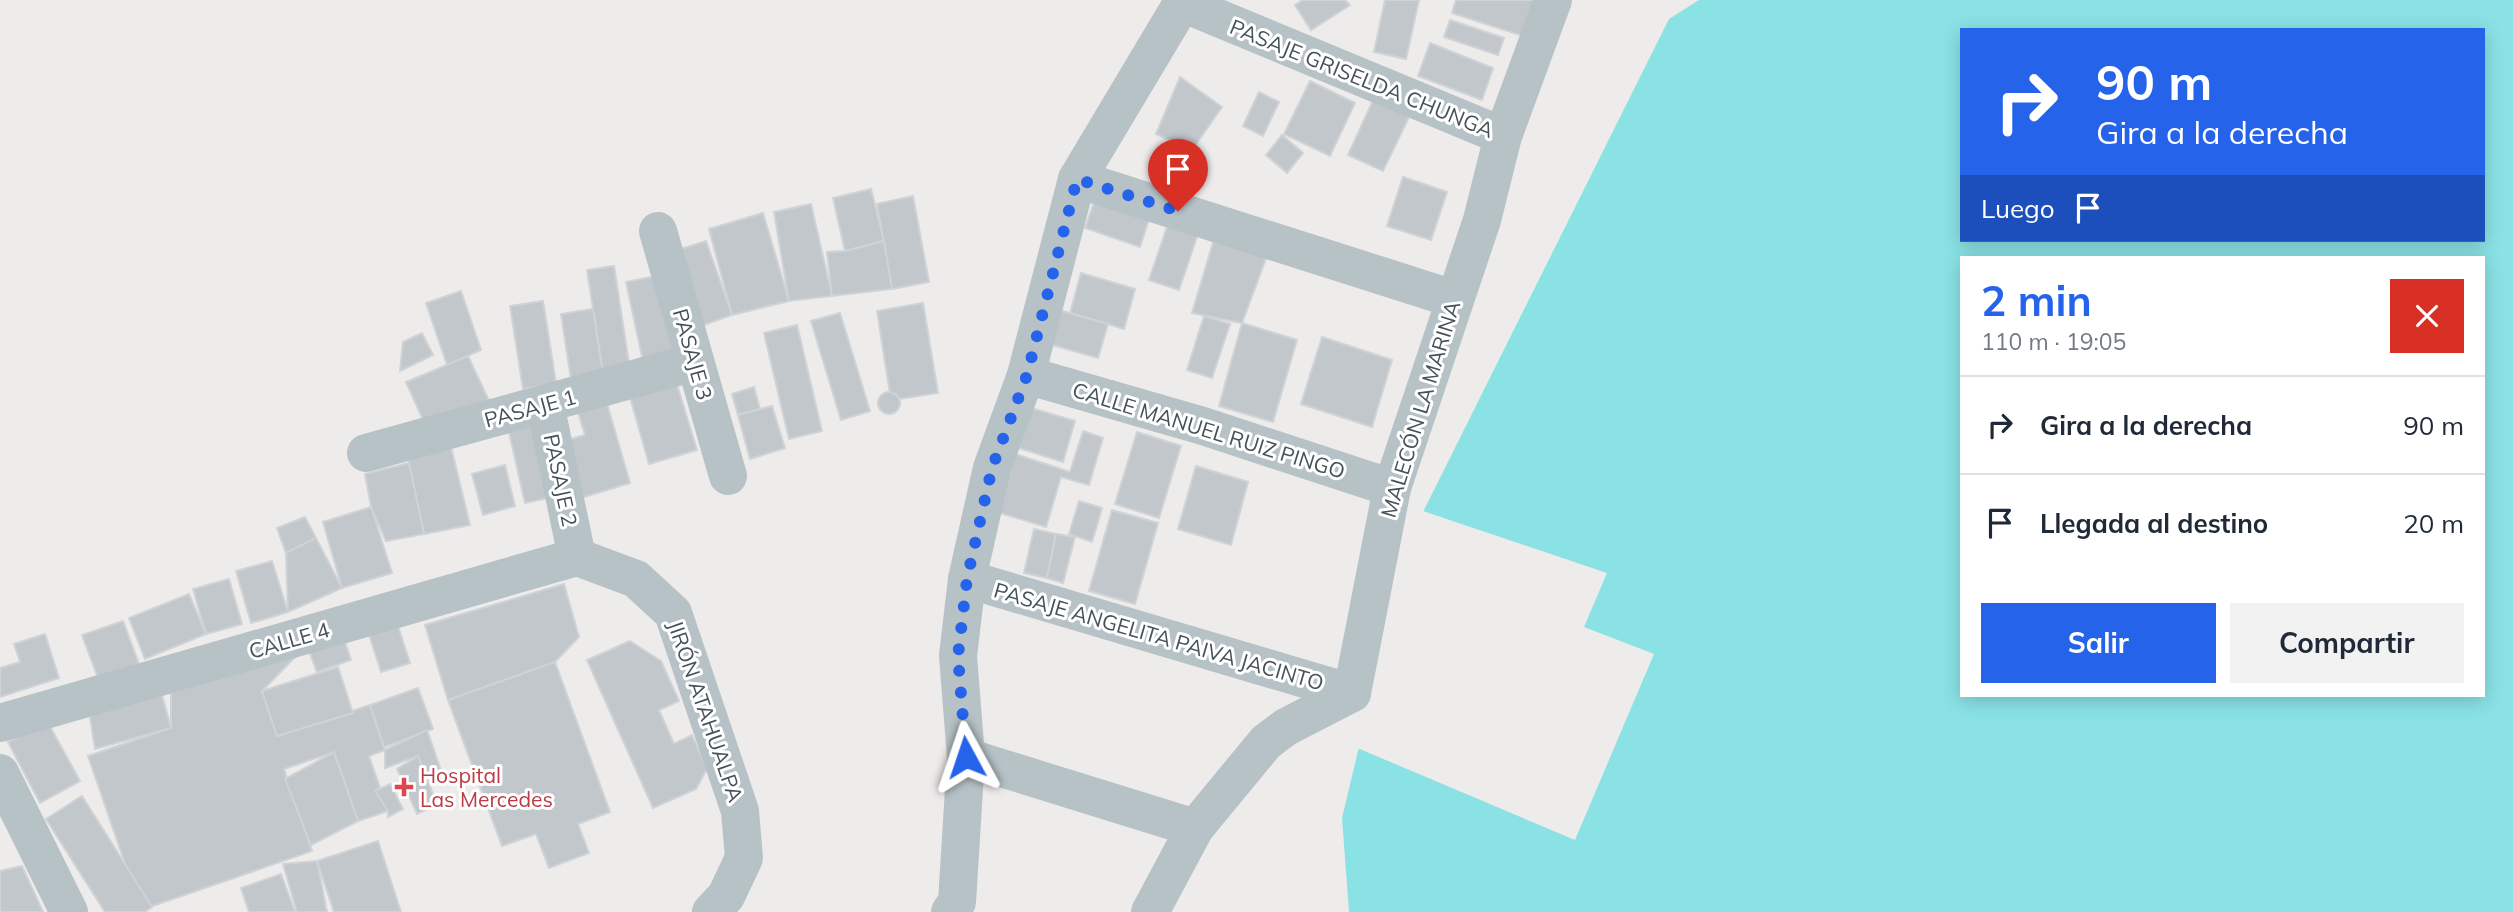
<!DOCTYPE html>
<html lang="es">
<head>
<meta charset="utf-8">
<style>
  body { margin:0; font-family:Mulish,sans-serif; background:#f2f2f3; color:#1f2937; height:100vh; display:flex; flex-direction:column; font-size:26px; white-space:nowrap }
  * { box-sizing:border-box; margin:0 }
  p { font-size:23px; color:#747a83 }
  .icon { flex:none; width:38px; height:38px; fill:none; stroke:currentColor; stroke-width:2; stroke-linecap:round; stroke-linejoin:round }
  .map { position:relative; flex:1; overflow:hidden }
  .drawer { position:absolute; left:1960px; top:256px; width:525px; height:441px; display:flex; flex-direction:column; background:#fff; border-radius:0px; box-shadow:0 4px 18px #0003 }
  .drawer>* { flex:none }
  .guide { position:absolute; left:1960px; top:28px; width:525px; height:214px; border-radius:0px; box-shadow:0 4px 18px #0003; background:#2563eb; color:#fff; overflow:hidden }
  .pin { position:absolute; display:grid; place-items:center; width:60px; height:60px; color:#fff; margin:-72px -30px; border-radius:50% 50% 50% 0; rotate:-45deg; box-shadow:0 0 7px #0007 }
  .pin .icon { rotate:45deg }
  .me { position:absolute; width:77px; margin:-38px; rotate:355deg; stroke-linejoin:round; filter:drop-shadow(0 0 5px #0008) }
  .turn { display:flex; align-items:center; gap:24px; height:147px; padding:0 21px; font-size:32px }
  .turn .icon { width:91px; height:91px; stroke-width:2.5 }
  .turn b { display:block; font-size:49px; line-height:60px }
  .then { display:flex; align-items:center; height:66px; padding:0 21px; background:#0003; gap:14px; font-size:26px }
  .round { display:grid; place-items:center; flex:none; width:74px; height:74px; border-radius:0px; background:#f2f2f3 }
  .overview { display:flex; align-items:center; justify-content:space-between; height:119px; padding:0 21px }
  h1 { font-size:42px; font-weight:700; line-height:52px; color:#2563eb }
  .cta { display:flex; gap:14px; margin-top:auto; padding:14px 21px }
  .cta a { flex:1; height:80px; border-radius:0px; background:#2563eb; color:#fff; font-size:28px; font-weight:700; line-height:80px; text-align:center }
  .cta a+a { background:#f2f2f3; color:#1f2937 }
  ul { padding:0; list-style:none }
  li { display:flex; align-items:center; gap:21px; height:98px; padding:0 21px; border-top:2px solid #e0e1e3 }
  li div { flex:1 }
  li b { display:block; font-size:26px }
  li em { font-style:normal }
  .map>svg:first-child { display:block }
</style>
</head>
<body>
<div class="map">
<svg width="2513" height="912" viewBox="0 0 2513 912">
  <rect width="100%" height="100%" fill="#eeebeb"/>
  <!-- water -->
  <path fill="#8ae2e5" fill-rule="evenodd" d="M1699 0H2513V912H1349L1342 818 1408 542 1669 19ZM1962 30H2483V240H1962ZM1962 257H2483V695H1962Z"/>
  <!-- pier -->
  <polygon fill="#eeebeb" points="1420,510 1607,573 1584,627 1654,654 1575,840 1355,747 1405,541"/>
  <!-- building -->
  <g fill="#c2c7cb" stroke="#cfd3d7" stroke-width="2">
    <polygon points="1303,0 1345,0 1350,5 1311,30 1295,5"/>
    <polygon points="1385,0 1419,0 1406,59 1374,52"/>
    <polygon points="1456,0 1537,0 1526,37 1452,13"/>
    <polygon points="1450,20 1504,38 1498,55 1444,37"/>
    <polygon points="1430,43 1493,68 1482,100 1418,76"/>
    <polygon points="1180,77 1222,107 1192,150 1156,134"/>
    <polygon points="1310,81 1355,103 1330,156 1284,134"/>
    <polygon points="1259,92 1279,102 1263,136 1243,126"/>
    <polygon points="1374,98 1410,115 1383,171 1348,155"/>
    <polygon points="1282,135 1303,153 1287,173 1266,155"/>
    <polygon points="1403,177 1447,192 1431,240 1387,226"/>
    <polygon points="871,189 884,241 845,251 833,198"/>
    <polygon points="1098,191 1152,210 1140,247 1085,228"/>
    <polygon points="913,196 929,282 892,289 877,204"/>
    <polygon points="811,204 832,296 789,301 774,212"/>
    <polygon points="763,213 789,301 732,315 709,229"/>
    <polygon points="1171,215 1201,225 1179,290 1149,280"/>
    <polygon points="1215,236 1268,253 1242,323 1192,313"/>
    <polygon points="706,241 732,315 698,327 672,252"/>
    <polygon points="884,241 892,289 832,296 827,252 845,251"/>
    <polygon points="614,266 630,370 603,374 587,270"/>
    <polygon points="1081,273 1135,289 1124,329 1070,313"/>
    <polygon points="661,275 679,359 644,366 626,282"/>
    <polygon points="461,291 481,350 447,365 426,303"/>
    <polygon points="543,301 556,383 523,389 510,306"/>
    <polygon points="923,303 938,393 891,400 877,311"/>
    <polygon points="593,309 603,374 571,379 561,314"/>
    <polygon points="1059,310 1108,324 1098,358 1049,344"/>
    <polygon points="840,313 870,411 841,420 811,321"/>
    <polygon points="1204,316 1230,324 1212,378 1187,370"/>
    <polygon points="1242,323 1297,340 1273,422 1219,406"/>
    <polygon points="797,325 822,431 789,439 764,333"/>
    <polygon points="422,333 433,355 400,371 403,342"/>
    <polygon points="1322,337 1392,360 1372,427 1301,404"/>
    <polygon points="468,356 490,403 428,431 406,382"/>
    <polygon points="675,378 697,450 649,464 628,390"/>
    <polygon points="754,387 760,409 738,415 732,394"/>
    <circle cx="889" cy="403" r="11"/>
    <polygon points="606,400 630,483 581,498 564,441 585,435 577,409"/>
    <polygon points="772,406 785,448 750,459 738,415"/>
    <polygon points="1031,408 1075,421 1063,462 1019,448"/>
    <polygon points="543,411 561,495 525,503 506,419"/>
    <polygon points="1083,431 1103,438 1089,485 1061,477 1046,527 997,512 1015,454 1070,472"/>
    <polygon points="1137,432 1181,446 1159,518 1115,504"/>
    <polygon points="449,439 470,525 424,534 406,449"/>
    <polygon points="409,463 424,534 386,541 371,507 365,474"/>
    <polygon points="505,465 515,506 483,515 472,474"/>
    <polygon points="1196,466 1248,482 1231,545 1178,529"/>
    <polygon points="1079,501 1102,508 1092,542 1069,534"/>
    <polygon points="371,507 392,573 342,588 323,522"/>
    <polygon points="1112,510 1158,523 1135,604 1089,591"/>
    <polygon points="305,517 316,538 286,553 277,528"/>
    <polygon points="1034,529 1056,534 1047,578 1024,573"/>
    <polygon points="1056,534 1075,537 1063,583 1047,578"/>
    <polygon points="316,538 342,588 288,612 286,553"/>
    <polygon points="272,561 288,612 251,623 236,571"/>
    <polygon points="229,579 242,624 206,634 193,589"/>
    <polygon points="564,584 579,637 555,662 448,700 425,625"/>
    <polygon points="189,594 206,634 145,659 129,618"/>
    <polygon points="123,621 139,664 98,678 82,635"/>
    <polygon points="398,626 410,663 381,672 369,634"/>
    <polygon points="45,634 59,678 0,697 0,668 20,662 14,644"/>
    <polygon points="344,639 351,660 317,672 309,651"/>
    <polygon points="630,641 661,661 679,701 659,710 674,744 692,735 707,769 696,789 653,808 587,660"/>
    <polygon points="301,651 262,691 277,736 370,705 385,750 369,756 388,811 358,821 334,752 284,769 312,851 141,910 88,756 171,728 171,693"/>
    <polygon points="555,662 610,812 578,824 589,853 549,868 536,834 502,846 448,700"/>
    <polygon points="338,667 353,713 277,736 262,691"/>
    <polygon points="418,688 433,729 384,747 370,705"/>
    <polygon points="162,695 171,728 95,749 89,711"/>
    <polygon points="47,721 80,781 40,803 8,742"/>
    <polygon points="427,730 442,773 426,778 418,756 385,768 385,750"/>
    <polygon points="334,752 358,821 311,845 285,779"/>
    <polygon points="418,756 437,804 417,814 397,769"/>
    <polygon points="390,784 403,809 388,817 388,811 375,791"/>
    <polygon points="82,796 152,907 145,912 105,912 46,819"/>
    <polygon points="378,841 401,912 334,912 317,861"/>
    <polygon points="317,861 327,912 297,912 283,864"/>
    <polygon points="22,866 43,912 0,912 0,871"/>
    <polygon points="281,874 295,912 249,912 241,888"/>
  </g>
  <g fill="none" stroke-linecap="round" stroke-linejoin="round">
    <!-- minor -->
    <g stroke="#b7c2c7" stroke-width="38">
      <polyline points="1182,3 1503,136"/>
      <polyline points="1077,179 1454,299"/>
      <polyline points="658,231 728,476"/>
      <polyline points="1026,375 1203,426 1392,488"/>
      <polyline points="545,404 577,557"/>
      <polyline points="366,453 695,362"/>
      <polyline points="577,557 636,579 673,613 740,811 744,858 726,896 711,912"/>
      <polyline points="967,579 1352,693"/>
      <polyline points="0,723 577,557"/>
      <polyline points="966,757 1195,828"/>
      <polyline points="0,773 69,912"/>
      <polyline points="950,912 957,902 966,757 958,656 967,579 992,468 1026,375 1077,179 1184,0"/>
      <polyline points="1150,912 1195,828 1266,742 1286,727 1352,693 1392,488 1482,220 1503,136 1553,0"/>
    </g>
  </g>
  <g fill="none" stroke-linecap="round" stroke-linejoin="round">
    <!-- route -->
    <polyline stroke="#2563eb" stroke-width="12" stroke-dasharray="0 21.6" points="966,757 958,656 967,579 992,468 1027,375 1077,179 1178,211"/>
  </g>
  <!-- markers -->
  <path fill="#e0444e" stroke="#fff" stroke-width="2.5" d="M400.5 776.5h7v7h7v7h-7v7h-7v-7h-7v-7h7z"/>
  <g text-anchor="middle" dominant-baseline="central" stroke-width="6" stroke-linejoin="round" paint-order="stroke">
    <!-- street labels -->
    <g font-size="21" fill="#455257" stroke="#fff">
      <text transform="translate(1362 78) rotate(22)">PASAJE GRISELDA CHUNGA</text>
      <text transform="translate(693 354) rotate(74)">PASAJE 3</text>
      <text transform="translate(530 408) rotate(-15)">PASAJE 1</text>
      <text transform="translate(1420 409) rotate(-73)">MALECÓN LA MARINA</text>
      <text transform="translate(1209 430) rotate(17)">CALLE MANUEL RUIZ PINGO</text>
      <text transform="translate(561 480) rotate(78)">PASAJE 2</text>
      <text transform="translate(1159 636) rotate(16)">PASAJE ANGELITA PAIVA JACINTO</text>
      <text transform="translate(289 640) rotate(-16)">CALLE 4</text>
      <text transform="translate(706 711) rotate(71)">JIRÓN ATAHUALPA</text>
    </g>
    <!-- health labels -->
    <g font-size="21" fill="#be3a42" stroke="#fff" text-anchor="start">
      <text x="420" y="775">Hospital<tspan x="420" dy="24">Las Mercedes</tspan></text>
    </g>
  </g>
</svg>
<div class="pin" style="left:1178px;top:211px;background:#d93025"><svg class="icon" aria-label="arrive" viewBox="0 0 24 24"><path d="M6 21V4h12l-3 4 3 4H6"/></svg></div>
<svg class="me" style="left:966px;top:757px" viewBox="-20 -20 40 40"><path d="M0-17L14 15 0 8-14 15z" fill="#2563eb" stroke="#fff" stroke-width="4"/></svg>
<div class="guide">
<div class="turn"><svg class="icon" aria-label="right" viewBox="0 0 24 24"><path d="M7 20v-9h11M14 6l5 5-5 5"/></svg><div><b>90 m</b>Gira a la derecha</div></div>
<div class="then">Luego<svg class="icon" aria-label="arrive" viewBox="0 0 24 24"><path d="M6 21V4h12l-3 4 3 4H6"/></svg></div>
</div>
<section class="drawer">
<div class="overview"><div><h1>2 min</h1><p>110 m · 19:05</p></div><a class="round" style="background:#d93025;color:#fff"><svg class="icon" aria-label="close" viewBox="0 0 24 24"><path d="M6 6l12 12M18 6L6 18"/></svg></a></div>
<ul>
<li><svg class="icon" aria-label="right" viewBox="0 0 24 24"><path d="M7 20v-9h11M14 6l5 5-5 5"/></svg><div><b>Gira a la derecha</b></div><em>90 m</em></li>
<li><svg class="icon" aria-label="arrive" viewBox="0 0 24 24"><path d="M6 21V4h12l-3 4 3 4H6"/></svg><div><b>Llegada al destino</b></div><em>20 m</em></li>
</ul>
<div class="cta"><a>Salir</a><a>Compartir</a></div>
</section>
</div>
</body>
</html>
